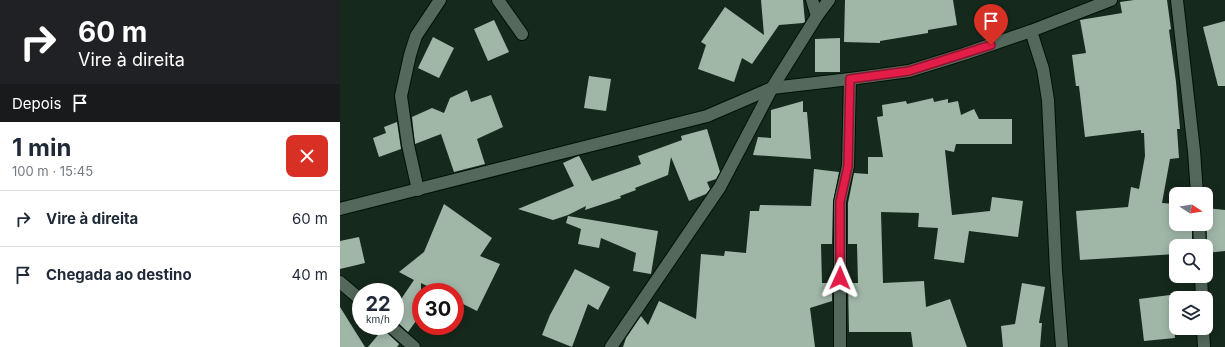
<!DOCTYPE html>
<html lang="pt">
<head>
<meta charset="utf-8">
<style>
  body { margin:0; font-family:Inter,sans-serif; background:#f6f6f7; color:#1f2937; height:100vh; display:flex; flex-direction:column; font-size:15px; white-space:nowrap }
  * { box-sizing:border-box; margin:0 }
  p { font-size:13px; color:#747a83 }
  .icon { flex:none; width:22px; height:22px; fill:none; stroke:currentColor; stroke-width:2; stroke-linecap:round; stroke-linejoin:round }
  .map { position:relative; flex:1; overflow:hidden }
  .panel { display:flex; flex-direction:column; background:#fff; width:340px }
  .panel>* { flex:none }
  .guide { background:#202124; color:#fff; overflow:hidden }
  .needle { width:26px; rotate:102deg }
  .tools { position:absolute; left:829px; top:187px; display:grid; gap:8px }
  .tools a { display:grid; place-items:center; width:44px; height:44px; border-radius:8px; background:#fff; box-shadow:0 2px 10px #0003; font-size:20px }
  .speed { position:absolute; left:12px; top:283px; display:flex; gap:8px; font-size:20px; font-weight:700; text-align:center }
  .speed>* { display:grid; place-content:center; width:52px; height:52px; border-radius:50%; background:#fff; box-shadow:0 2px 10px #0003; line-height:1 }
  .speed small { font-size:10px; font-weight:400 }
  .speed .limit { border:6px solid #d22; background:#fff; color:#111 }
  .pin { position:absolute; display:grid; place-items:center; width:34px; height:34px; color:#fff; margin:-41px -17px; border-radius:50% 50% 50% 0; rotate:-45deg; box-shadow:0 0 4px #0007 }
  .pin .icon { rotate:45deg }
  .me { position:absolute; width:44px; margin:-22px; rotate:1deg; stroke-linejoin:round; filter:drop-shadow(0 0 3px #0008) }
  .turn { display:flex; align-items:center; gap:14px; height:84px; padding:0 12px; font-size:18px }
  .turn .icon { width:52px; height:52px; stroke-width:2.5 }
  .turn b { display:block; font-size:28px; line-height:34px }
  .then { display:flex; align-items:center; height:38px; padding:0 12px; background:#0003; gap:8px; font-size:15px }
  .round { display:grid; place-items:center; flex:none; width:42px; height:42px; border-radius:8px; background:#f6f6f7 }
  .headline { display:flex; align-items:center; justify-content:space-between; height:68px; padding:0 12px }
  h1 { font-size:24px; font-weight:700; line-height:30px }
  ul { padding:0; list-style:none }
  li { display:flex; align-items:center; gap:12px; height:56px; padding:0 12px; border-top:1px solid #e0e1e3 }
  li div { flex:1 }
  li b { display:block; font-size:15px }
  li em { font-style:normal }
  main { display:flex; flex:1; min-height:0 }
  .map>svg:first-child { display:block }
</style>
</head>
<body>
<main>
<section class="panel">
<div class="guide">
<div class="turn"><svg class="icon" aria-label="right" viewBox="0 0 24 24"><path d="M7 20v-9h11M14 6l5 5-5 5"/></svg><div><b>60 m</b>Vire à direita</div></div>
<div class="then">Depois<svg class="icon" aria-label="arrive" viewBox="0 0 24 24"><path d="M6 21V4h12l-3 4 3 4H6"/></svg></div>
</div>
<div class="headline"><div><h1>1 min</h1><p>100 m · 15:45</p></div><a class="round" style="background:#d93025;color:#fff"><svg class="icon" aria-label="close" viewBox="0 0 24 24"><path d="M6 6l12 12M18 6L6 18"/></svg></a></div>
<ul>
<li><svg class="icon" aria-label="right" viewBox="0 0 24 24"><path d="M7 20v-9h11M14 6l5 5-5 5"/></svg><div><b>Vire à direita</b></div><em>60 m</em></li>
<li><svg class="icon" aria-label="arrive" viewBox="0 0 24 24"><path d="M6 21V4h12l-3 4 3 4H6"/></svg><div><b>Chegada ao destino</b></div><em>40 m</em></li>
</ul>
</section>
<div class="map">
<svg width="885" height="347" viewBox="0 0 885 347">
  <rect width="100%" height="100%" fill="#16291d"/>
  <!-- building -->
  <g fill="#a0b7a8">
    <polygon points="421,0 463,0 465,22 463,23 439,25 412,64 402,58 394,82 358,69 366,45 361,42 385,7 424,35"/>
    <polygon points="505,0 613,0 617,25 588,30 588,33 540,41 540,43 504,42"/>
    <polygon points="794,0 827,0 831,29 829,30 836,82 840,129 837,129 839,158 830,159 822,203 836,204 836,224 852,224 852,246 836,246 836,254 740,260 736,211 788,207 791,187 799,189 805,156 804,133 801,133 801,130 745,137 739,86 736,86 732,55 746,53 740,20 782,13 780,2"/>
    <polygon points="154,20 169,52 148,61 134,29"/>
    <polygon points="885,21 885,86 878,86 863,27"/>
    <polygon points="93,37 114,48 99,78 78,68"/>
    <polygon points="500,38 500,72 475,72 475,39"/>
    <polygon points="249,76 271,79 266,111 244,108"/>
    <polygon points="127,90 131,102 151,95 163,127 137,139 145,164 114,172 101,134 75,144 72,117 92,108 104,113 110,98"/>
    <polygon points="593,98 594,102 608,99 608,103 618,101 621,115 634,109 639,119 672,119 672,144 616,144 614,152 605,150 612,215 650,211 652,197 683,201 678,237 629,231 624,263 594,259 598,228 578,227 579,213 541,212 543,283 584,281 586,307 610,299 627,347 573,347 571,332 509,332 508,283 518,283 517,244 508,244 508,203 514,173 528,174 528,157 543,157 537,117 543,116 542,105 566,101 567,104"/>
    <polygon points="463,101 463,112 467,112 471,159 413,155 418,137 431,138 431,110"/>
    <polygon points="57,122 61,149 39,157 33,138 46,133 44,127"/>
    <polygon points="367,129 380,172 376,179 367,182 370,189 366,194 349,201 331,157 328,175 295,188 296,190 280,196 281,198 245,210 246,206 228,215 213,220 178,209 234,186 223,163 236,157 239,156 252,181 301,164 298,156 342,140 341,136"/>
    <polygon points="474,169 499,172 493,202 492,244 481,244 482,283 492,283 492,301 470,308 475,347 283,347 286,338 301,316 308,325 319,301 356,319 361,254 384,256 385,251 406,253 410,211 419,211 420,205 471,206"/>
    <polygon points="104,204 152,238 140,256 160,264 137,311 115,300 115,292 99,292 81,283 81,314 68,332 55,320 55,308 74,280 59,272 84,252"/>
    <polygon points="866,208 885,210 885,251 866,253 867,246"/>
    <polygon points="228,216 318,231 311,274 293,271 296,253 261,238 259,248 238,244 241,229 226,223"/>
    <polygon points="19,237 25,263 0,269 0,241"/>
    <polygon points="235,269 270,287 258,310 248,304 232,347 202,335 210,315"/>
    <polygon points="682,283 705,287 699,323 702,323 700,347 663,347 661,326 675,324"/>
    <polygon points="830,295 835,338 804,341 799,299"/>
    <polygon points="0,307 25,347 0,347"/>
    <polygon points="43,329 59,344 57,347 28,347"/>
  </g>
  <g fill="none" stroke-linecap="round" stroke-linejoin="round">
    <defs>
      <g id="street">
        <polyline points="158,0 182,34"/>
        <polyline points="472,0 477,16"/>
        <polyline points="837,0 854,151 857,194"/>
        <polyline points="691,31 703,69 708,100 716,271 722,347"/>
        <polyline points="78,190 68,145 61,96 70,55 76,36 100,0"/>
        <polyline points="0,209 367,116 432,88 510,79 569,71 624,54 691,31 771,0"/>
        <polyline points="859,224 860,246"/>
        <polyline points="861,276 862,298"/>
        <polyline points="0,282 21,300"/>
        <polyline points="50,326 74,347"/>
        <polyline points="863,328 864,347"/>
        <polyline points="271,347 380,187 432,88 477,16 489,0"/>
        <polyline points="500,347 500,202 508,166 510,79"/>
      </g>
    </defs>
    <!-- street casing -->
    <use href="#street" stroke="#021107" stroke-width="14"/>
    <!-- street -->
    <use href="#street" stroke="#54685b" stroke-width="12"/>
  </g>
  <g fill="none" stroke-linecap="round" stroke-linejoin="round">
    <defs>
      <polyline id="route" points="500,278 500,202 508,166 510,79 569,71 651,45"/>
    </defs>
    <!-- route casing -->
    <use href="#route" stroke="#92132f" stroke-width="10"/>
    <!-- route -->
    <use href="#route" stroke="#e11d48" stroke-width="7"/>
  </g>
</svg>
<div class="tools">
<a><svg class="needle" viewBox="-14 -14 28 28"><path d="M0-13l5 13h-10z" fill="#e53935"/><path d="M0 13l5-13h-10z" fill="#747a83"/></svg></a>
<a><svg class="icon" aria-label="search" viewBox="0 0 24 24"><circle cx="10" cy="10" r="6"/><path d="M15 15l6 6"/></svg></a>
<a><svg class="icon" aria-label="layers" viewBox="0 0 24 24"><path d="M12 4l9 5-9 5-9-5zM3 14l9 5 9-5"/></svg></a>
</div>
<div class="speed"><div>22<small>km/h</small></div><div class="limit">30</div></div>
<div class="pin" style="left:651px;top:45px;background:#d93025"><svg class="icon" aria-label="arrive" viewBox="0 0 24 24"><path d="M6 21V4h12l-3 4 3 4H6"/></svg></div>
<svg class="me" style="left:500px;top:278px" viewBox="-20 -20 40 40"><path d="M0-17L14 15 0 8-14 15z" fill="#e11d48" stroke="#fff" stroke-width="4"/></svg>
</div>
</main>
</body>
</html>
